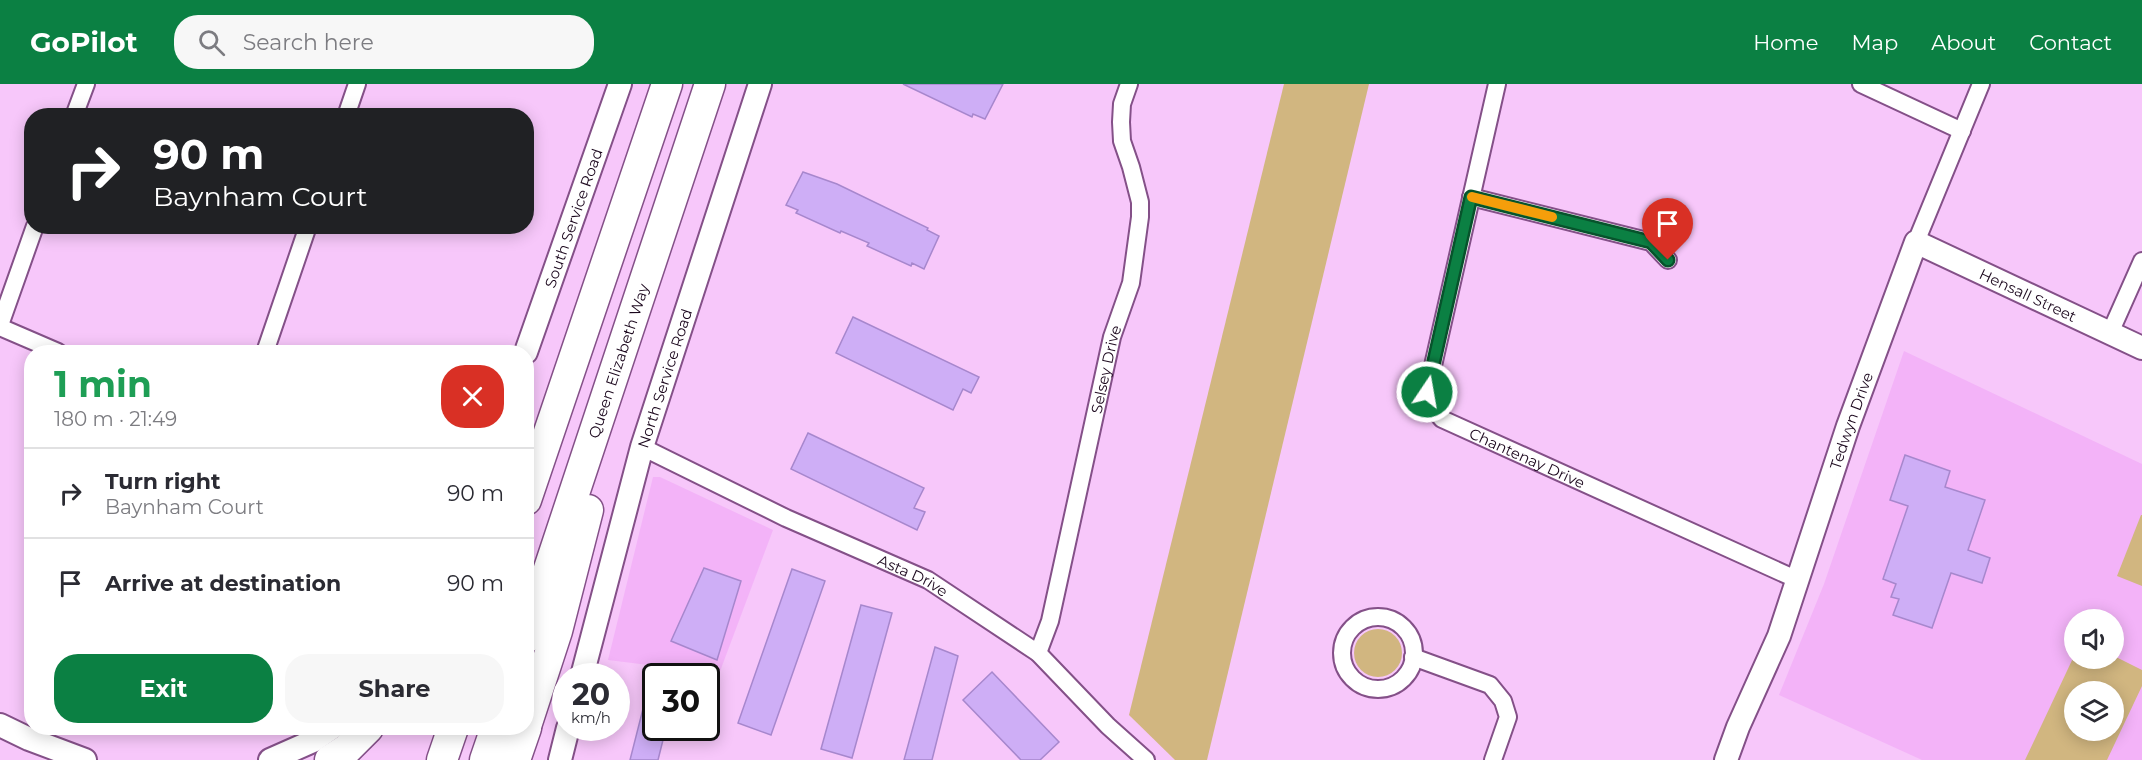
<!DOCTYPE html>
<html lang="en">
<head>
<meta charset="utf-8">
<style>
  body { margin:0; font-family:Montserrat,sans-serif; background:#f7f7f7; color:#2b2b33; height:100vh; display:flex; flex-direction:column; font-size:22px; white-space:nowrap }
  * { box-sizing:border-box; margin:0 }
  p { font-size:20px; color:#7c7c81 }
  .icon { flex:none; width:33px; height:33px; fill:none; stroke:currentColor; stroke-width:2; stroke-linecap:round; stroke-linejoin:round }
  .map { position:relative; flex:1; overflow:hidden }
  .side { position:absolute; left:24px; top:261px; width:510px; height:390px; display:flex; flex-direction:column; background:#fff; border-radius:24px; box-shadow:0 3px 15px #0003 }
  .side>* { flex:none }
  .top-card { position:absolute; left:24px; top:24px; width:510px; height:126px; border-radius:24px; box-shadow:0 3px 15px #0003; background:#202124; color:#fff; overflow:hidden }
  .fabs { position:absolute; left:2064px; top:525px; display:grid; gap:12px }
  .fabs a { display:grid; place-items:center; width:60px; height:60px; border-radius:50%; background:#fff; box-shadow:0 3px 15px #0003; font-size:30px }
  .speed { position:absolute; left:552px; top:579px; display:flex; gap:12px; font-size:30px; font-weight:700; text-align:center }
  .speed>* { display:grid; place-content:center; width:78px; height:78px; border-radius:50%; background:#fff; box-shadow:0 3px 15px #0003; line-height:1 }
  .speed small { font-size:15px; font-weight:400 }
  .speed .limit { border:3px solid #111; border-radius:9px; background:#fff; color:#111 }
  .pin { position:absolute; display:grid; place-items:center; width:51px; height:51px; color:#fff; margin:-62px -26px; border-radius:50% 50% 50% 0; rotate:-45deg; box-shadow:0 0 6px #0007 }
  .pin .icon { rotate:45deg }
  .me { position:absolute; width:66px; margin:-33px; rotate:12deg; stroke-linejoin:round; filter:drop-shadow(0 0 4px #0008) }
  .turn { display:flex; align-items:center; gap:21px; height:126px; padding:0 30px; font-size:27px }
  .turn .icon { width:78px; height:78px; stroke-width:2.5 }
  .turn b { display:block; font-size:42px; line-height:51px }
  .round { display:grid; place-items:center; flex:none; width:63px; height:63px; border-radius:24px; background:#f7f7f7 }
  .summary { display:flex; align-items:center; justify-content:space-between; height:102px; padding:0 30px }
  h1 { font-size:36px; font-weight:700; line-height:45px; color:#1e9e55 }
  .button { display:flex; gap:12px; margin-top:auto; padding:12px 30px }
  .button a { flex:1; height:69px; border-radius:24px; background:#0b8043; color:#fff; font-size:24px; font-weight:700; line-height:69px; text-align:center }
  .button a+a { background:#f7f7f7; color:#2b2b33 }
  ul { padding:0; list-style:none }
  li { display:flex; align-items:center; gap:18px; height:90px; padding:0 30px; border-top:2px solid #e1e1e2 }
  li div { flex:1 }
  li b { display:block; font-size:22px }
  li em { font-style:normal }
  header { display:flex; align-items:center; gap:36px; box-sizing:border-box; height:84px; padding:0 30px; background:#0b8043; color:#fff }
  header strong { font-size:28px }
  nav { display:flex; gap:33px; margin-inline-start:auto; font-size:21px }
  .search { width:420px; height:54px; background:#f7f7f7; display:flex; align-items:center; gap:15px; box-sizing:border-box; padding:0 21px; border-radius:24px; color:#7c7c81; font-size:22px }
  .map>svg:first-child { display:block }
</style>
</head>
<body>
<header>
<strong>GoPilot</strong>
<div class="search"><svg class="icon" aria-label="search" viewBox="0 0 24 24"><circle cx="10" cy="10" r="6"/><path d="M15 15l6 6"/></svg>Search here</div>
<nav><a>Home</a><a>Map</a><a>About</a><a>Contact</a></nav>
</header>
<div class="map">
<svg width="2142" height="676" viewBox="0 0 2142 676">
  <rect width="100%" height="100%" fill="#f7c7fa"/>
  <!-- built -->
  <g fill="#f3b3f8" fill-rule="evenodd">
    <path d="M1904 267 2142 380V676H1922L1779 611 1824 500ZM2074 536H2114V574H2074ZM2074 608H2114V646H2074Z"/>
    <polygon points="653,393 660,393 773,446 716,598 707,597 706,592 695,592 673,584 608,576"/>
  </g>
  <!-- green -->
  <g fill="#d1b680" fill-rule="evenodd">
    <polygon points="1284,0 1369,0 1207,676 1175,676 1129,631"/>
    <polygon points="2141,431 2142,431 2142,502 2117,492"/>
    <circle cx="1378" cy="569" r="24"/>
    <path d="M2074 572V574H2114V572L2142 586V602L2107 676H2025ZM2074 608H2114V646H2074Z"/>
  </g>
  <!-- building -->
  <g fill="#ceaef6" stroke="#a787cd" stroke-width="1.5">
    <polygon points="903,0 1003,0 985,35 973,30 972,33"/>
    <polygon points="803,88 837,100 928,144 927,146 939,152 924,185 912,179 911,182 867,162 869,159 841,147 840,149 796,129 798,126 786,121"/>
    <polygon points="853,233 979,293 971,309 963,305 953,326 836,269"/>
    <polygon points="808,349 924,404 914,424 925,428 917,446 791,385"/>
    <polygon points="1905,371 1950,387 1945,403 1985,416 1968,466 1990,474 1982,499 1951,489 1932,544 1893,531 1899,515 1891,513 1896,500 1883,495 1908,422 1890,416"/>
    <polygon points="704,484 741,497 717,576 671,557"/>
    <polygon points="792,485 825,497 771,651 738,639"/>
    <polygon points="861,521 892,529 852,674 821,665"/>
    <polygon points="935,563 958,572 932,676 904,676"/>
    <polygon points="992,588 1059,658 1040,676 1021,676 963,616"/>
    <polygon points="644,621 656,624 656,644 666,644 658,676 630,676"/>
  </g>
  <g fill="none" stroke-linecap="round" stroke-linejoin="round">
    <defs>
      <g id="street">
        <path id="s1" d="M1497 0 1427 308 1432 323 1442 335 1798 496"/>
        <polyline points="1861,0 1962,47"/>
        <polyline points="74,32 86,0"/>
        <polyline points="346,32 357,0"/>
        <polyline points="1471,113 1651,158 1668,176"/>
        <polyline points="1916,158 1981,0"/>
        <polyline points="0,241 35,142"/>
        <polyline points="0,243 58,268"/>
        <polyline points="2110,249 2142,177"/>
        <polyline points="265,268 308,142"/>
        <path id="s2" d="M642 363 786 434 928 496 1038 569 1108 642 1146 676"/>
        <circle cx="1378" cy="569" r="36"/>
        <path id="s3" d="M1038 569 1050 537 1112 253 1131 199 1140 133V118L1131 83 1122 57 1121 38 1122 20 1129 0"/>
        <polyline points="1413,573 1490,601 1503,617 1508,633 1493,676"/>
      </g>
      <g id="secondary">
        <path id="s4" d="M526 268 620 0"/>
        <path id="s5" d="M582 592 642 363 760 0"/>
        <polyline points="0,641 29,655 85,676"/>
        <polyline points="270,676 313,657 332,644"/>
        <polyline points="560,676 568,644"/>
        <path id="s6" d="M1726 676 1738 643 1779 552 1848 342 1916 158 2142 264"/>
      </g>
      <g id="highway">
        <polyline points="526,416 667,0"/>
        <path id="s7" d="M526 554 710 0"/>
        <polyline points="526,642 557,547 588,426"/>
        <polyline points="330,676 347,665 368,644"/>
        <polyline points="442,676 453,644"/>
        <polyline points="485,676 496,644"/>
        <polyline points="515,676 526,644"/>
      </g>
    </defs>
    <!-- street casing -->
    <use href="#street" stroke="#845088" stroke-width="20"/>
    <!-- secondary casing -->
    <use href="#secondary" stroke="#845088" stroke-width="26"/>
    <!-- highway casing -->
    <use href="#highway" stroke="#845088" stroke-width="33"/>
    <!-- street -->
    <use href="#street" stroke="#fff" stroke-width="16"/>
    <!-- secondary -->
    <use href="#secondary" stroke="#fff" stroke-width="22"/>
    <!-- highway -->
    <use href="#highway" stroke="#fff" stroke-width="30"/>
  </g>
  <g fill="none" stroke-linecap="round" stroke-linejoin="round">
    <defs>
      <polyline id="route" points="1427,308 1471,113 1651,158 1668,176"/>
    </defs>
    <!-- route casing -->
    <use href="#route" stroke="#07532c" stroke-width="15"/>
    <!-- route -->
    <use href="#route" stroke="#0b8043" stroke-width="10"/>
    <!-- slow -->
    <polyline stroke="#f59e0b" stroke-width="10" points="1472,113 1552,133"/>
  </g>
  <g text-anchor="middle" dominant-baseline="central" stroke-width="5" stroke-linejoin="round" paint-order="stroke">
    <!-- street labels -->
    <g font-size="15" fill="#1a061c" stroke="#f6def7">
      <text stroke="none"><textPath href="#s4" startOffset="142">South Service Road</textPath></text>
      <text stroke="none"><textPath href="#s6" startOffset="676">Hensall Street</textPath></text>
      <text stroke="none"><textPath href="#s7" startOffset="292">Queen Elizabeth Way</textPath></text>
      <text stroke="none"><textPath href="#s3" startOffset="292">Selsey Drive</textPath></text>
      <text stroke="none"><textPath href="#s5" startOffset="309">North Service Road</textPath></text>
      <text stroke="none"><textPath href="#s6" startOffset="362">Tedwyn Drive</textPath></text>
      <text stroke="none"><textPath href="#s1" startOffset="441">Chantenay Drive</textPath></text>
      <text stroke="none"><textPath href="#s2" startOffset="300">Asta Drive</textPath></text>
    </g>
  </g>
</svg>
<div class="fabs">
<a><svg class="icon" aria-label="sound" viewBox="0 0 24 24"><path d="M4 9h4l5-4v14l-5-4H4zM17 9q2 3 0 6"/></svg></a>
<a><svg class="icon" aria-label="layers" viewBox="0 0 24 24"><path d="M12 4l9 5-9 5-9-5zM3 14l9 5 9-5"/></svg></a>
</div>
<div class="speed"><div>20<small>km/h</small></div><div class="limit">30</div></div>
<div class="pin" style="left:1668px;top:176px;background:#d93025"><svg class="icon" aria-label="arrive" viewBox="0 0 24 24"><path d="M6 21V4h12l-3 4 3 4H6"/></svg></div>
<svg class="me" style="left:1427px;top:308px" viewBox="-20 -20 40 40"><circle r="17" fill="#0b8043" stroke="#fff" stroke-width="3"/><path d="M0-11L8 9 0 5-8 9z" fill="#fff"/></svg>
<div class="top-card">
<div class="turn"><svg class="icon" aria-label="right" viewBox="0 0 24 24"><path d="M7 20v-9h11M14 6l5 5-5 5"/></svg><div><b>90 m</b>Baynham Court</div></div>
</div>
<section class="side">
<div class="summary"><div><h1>1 min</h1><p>180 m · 21:49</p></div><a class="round" style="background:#d93025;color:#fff"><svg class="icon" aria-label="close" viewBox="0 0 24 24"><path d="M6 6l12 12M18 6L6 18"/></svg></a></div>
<ul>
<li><svg class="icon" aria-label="right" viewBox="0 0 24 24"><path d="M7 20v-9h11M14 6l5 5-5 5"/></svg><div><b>Turn right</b><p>Baynham Court</p></div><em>90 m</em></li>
<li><svg class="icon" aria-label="arrive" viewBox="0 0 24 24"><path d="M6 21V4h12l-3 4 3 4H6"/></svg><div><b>Arrive at destination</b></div><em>90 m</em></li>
</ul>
<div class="button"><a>Exit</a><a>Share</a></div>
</section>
</div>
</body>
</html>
